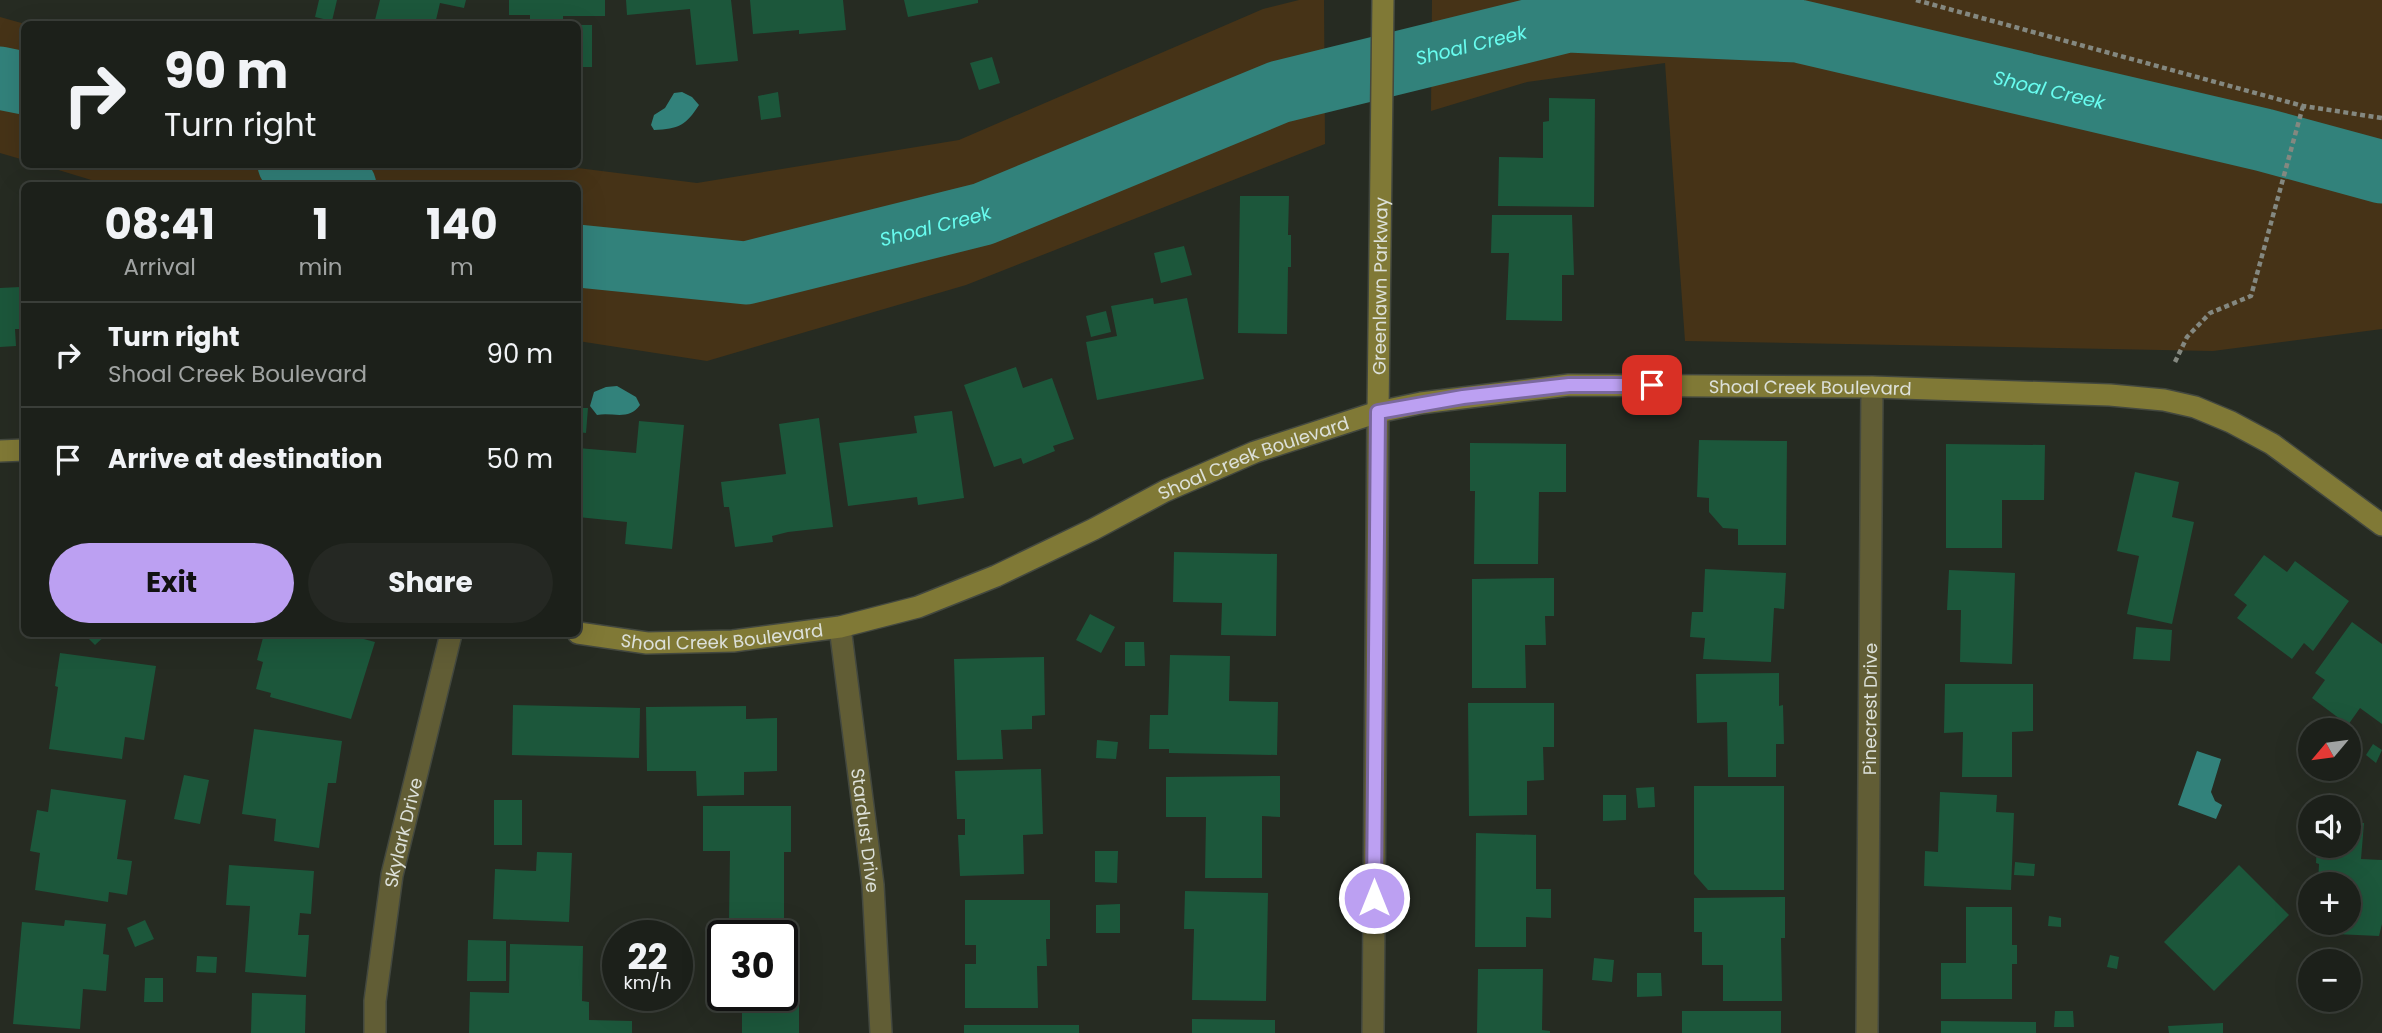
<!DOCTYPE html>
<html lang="en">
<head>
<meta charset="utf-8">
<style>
  body { margin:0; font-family:Poppins,sans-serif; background:#252823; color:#f1f3f6; height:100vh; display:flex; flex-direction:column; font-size:26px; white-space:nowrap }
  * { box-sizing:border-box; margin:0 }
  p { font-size:23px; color:#a0a3a2 }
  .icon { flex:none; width:38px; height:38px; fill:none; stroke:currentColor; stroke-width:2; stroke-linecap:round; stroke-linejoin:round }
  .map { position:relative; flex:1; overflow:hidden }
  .sheet { position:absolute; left:21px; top:182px; width:560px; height:455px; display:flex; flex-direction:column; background:#1c201a; border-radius:10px; box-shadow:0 7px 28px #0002,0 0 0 2px #3a3e39 }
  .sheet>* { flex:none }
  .top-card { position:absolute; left:21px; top:21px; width:560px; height:147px; border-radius:10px; box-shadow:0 7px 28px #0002,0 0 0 2px #3a3e39; background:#1c201a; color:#f1f3f6; overflow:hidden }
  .needle { width:46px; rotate:241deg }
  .buttons { position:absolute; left:2298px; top:718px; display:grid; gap:14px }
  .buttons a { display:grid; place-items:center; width:63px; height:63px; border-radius:50%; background:#1c201a; box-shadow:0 7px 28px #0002,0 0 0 2px #3a3e39; font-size:35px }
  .speed { position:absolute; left:602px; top:920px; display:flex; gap:14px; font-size:35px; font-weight:700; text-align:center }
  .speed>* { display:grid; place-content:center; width:91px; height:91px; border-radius:50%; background:#1c201a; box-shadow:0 7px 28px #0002,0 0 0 2px #3a3e39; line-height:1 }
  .speed small { font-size:18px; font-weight:400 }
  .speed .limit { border:4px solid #111; border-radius:10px; background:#fff; color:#111 }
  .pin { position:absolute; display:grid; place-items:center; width:60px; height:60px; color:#fff; margin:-30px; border-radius:14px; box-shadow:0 4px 10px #0006 }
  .me { position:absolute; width:77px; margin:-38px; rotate:0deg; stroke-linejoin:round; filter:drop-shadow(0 0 5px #0008) }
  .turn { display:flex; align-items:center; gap:24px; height:147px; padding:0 28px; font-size:32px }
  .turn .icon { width:91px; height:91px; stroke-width:2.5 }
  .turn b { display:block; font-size:49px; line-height:60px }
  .eta { display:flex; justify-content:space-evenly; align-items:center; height:119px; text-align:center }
  .eta b { font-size:42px; font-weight:700; line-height:49px }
  .action { display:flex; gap:14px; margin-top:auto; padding:14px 28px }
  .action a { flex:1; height:80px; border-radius:42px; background:#bca0f2; color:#111; font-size:28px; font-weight:700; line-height:80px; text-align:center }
  .action a+a { background:#252823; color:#f1f3f6 }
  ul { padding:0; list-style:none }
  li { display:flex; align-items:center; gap:21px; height:105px; padding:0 28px; border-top:2px solid #3a3e39 }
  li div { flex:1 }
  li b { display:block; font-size:26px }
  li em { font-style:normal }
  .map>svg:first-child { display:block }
</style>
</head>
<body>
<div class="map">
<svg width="2382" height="1033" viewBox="0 0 2382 1033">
  <rect width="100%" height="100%" fill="#262b22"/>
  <!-- green -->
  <g fill="#463317">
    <polygon points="1299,0 1324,0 1325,144 966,285 707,361 578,341 578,186 111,186 42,165 546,164 697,183 959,140 1263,9"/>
    <polygon points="1432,0 2382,0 2382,329 2213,351 1685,341 1665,63 1527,82 1431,111"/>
    <polygon points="0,17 25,24 24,160 0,153"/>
  </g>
  <!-- water -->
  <g fill="#32827b">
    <path d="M682 92 692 97 699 105C686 125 679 129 654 130L651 125 654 115 665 108 674 93Z"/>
    <path d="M617 386 636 397 640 405C629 421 613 412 597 415L590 406 594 392 606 387Z"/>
    <polygon points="2197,751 2221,759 2211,792 2215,801 2222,805 2216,819 2178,805"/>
  </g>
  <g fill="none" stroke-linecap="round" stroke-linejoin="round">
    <!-- river -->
    <g stroke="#32827b" stroke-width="63">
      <polyline points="0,78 24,83"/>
      <polyline points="289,164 345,186"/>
      <path id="s1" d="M578 256 746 273 983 214 1279 92 1568 21 1798 31 2264 140 2382 172"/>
    </g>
  </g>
  <!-- building -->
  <g fill="#1c573b">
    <polygon points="319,0 337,0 332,21 315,17"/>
    <polygon points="380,0 466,0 464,8 440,3 435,24 374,24"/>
    <polygon points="509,0 605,0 605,16 563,16 563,24 530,24 530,15 509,15"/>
    <polygon points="626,0 731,0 738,61 696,65 690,9 627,15"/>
    <polygon points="750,0 843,0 846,30 799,34 799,30 753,34"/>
    <polygon points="904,0 978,0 978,3 908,17"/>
    <rect x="578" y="25" width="14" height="42"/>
    <polygon points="992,57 1000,83 979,90 970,63"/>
    <polygon points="778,92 781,117 761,120 758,96"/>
    <polygon points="1549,98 1595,99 1594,207 1498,206 1499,157 1543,158 1543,122 1549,121"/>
    <polygon points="1240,196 1289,196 1288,235 1291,235 1291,267 1288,267 1287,334 1238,333"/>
    <polygon points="1492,215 1572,215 1574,275 1562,275 1562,321 1506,320 1509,253 1491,253"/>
    <polygon points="1184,246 1192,275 1161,283 1154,253"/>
    <polygon points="20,287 22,329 15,329 16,346 0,347 0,288"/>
    <polygon points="1153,298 1154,304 1187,298 1204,379 1097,400 1086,342 1117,336 1111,306"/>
    <polygon points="1106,311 1111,332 1091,337 1086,316"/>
    <polygon points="1016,367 1023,388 1052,378 1074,439 1053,446 1055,451 1023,464 1021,458 994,467 964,385"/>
    <polygon points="578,408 588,408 586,433 578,432"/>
    <polygon points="952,411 964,498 918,505 917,497 848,506 839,443 917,433 914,416"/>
    <polygon points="819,418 833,527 788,532 772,536 773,542 735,547 729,507 724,507 721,482 786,474 779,424"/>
    <polygon points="639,421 684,425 672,549 625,544 627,522 578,517 578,448 636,453"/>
    <polygon points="1699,440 1787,441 1786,545 1738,545 1738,529 1723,528 1709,512 1709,498 1697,497"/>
    <polygon points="1470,443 1566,444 1566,492 1539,492 1538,564 1474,564 1475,491 1470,491"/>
    <polygon points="1946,444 2045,445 2044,500 2002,500 2002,548 1946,548"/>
    <polygon points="2135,472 2179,482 2172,517 2194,522 2172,624 2127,614 2139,556 2117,551"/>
    <polygon points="1174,552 1277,554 1276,636 1221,635 1222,603 1173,602"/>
    <polygon points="2264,555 2287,572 2295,561 2349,601 2313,651 2304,643 2292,659 2237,618 2247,605 2234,595"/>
    <polygon points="1705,569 1786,573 1784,609 1774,608 1771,662 1703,659 1705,638 1690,637 1692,612 1703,612"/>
    <polygon points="1949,570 2015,573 2012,664 1960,662 1961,610 1947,610"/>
    <polygon points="1554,578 1554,616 1545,616 1546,645 1525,645 1526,688 1472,688 1472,579"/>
    <polygon points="1090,614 1115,627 1101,653 1076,640"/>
    <polygon points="2352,622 2382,644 2382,724 2360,708 2348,725 2312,698 2325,680 2315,673"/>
    <polygon points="2136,627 2172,630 2170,661 2133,659"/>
    <polygon points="84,634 107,634 95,645"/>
    <polygon points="264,634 345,634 375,642 351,719 270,697 271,693 256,689 263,662 257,660"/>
    <polygon points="1125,642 1144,642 1145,666 1125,666"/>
    <polygon points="60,653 156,666 144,740 125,737 122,759 49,749 58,687 55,686"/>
    <polygon points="1170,655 1230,656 1229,701 1278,702 1277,755 1169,753 1169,749 1149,749 1150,715 1168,715"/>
    <polygon points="1044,657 1045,715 1032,716 1032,729 1001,730 1003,759 957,760 954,659"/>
    <polygon points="1779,673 1779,706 1783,705 1784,744 1776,744 1776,777 1728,777 1727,722 1697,723 1696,674"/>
    <polygon points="1945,684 2033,684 2033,731 2012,732 2012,777 1962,777 1963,732 1944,733"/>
    <polygon points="1468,703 1554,703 1554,747 1543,747 1544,780 1527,781 1527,815 1469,816"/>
    <polygon points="513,705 640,708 639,758 512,755"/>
    <polygon points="746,706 746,719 777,718 777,771 744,772 744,795 697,796 696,771 647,771 646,707"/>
    <polygon points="254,729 342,741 336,783 328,783 319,848 274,841 276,819 242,814"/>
    <polygon points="1097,740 1118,742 1116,759 1096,758"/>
    <polygon points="2373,744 2382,750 2376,763 2366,755"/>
    <polygon points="1041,769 1043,834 1023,835 1024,874 960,876 958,835 965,835 965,819 957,819 955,771"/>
    <polygon points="184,775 209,780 200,824 174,819"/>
    <polygon points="1280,776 1280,817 1262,816 1262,878 1205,878 1206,817 1166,817 1166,777"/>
    <polygon points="1694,786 1784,786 1784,890 1708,890 1694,874"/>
    <polygon points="1654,787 1655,807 1638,808 1636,788"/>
    <polygon points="51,789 126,800 117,859 132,861 127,895 109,892 108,902 35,890 40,853 30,851 37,810 48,812"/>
    <polygon points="1940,792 1997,795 1996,812 2014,813 2011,890 1924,886 1925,851 1938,852"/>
    <polygon points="1603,795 1626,795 1626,820 1603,821"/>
    <rect x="494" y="800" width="28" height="45"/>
    <polygon points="703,806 791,806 791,852 784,852 784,922 729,922 730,851 703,851"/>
    <polygon points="2348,823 2364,823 2361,859 2382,860 2382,924 2379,936 2335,934 2336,922 2348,922 2348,884 2318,884 2319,864 2316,863 2317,845 2348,845"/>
    <polygon points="1476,833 1536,835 1536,889 1551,889 1551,918 1526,917 1526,947 1475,947"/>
    <polygon points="1095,851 1118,851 1117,883 1095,882"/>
    <polygon points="537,852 572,853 569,922 493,919 495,869 536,871"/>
    <polygon points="2015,862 2035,864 2034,876 2014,875"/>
    <polygon points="229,865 314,871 311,914 300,913 298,935 309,935 306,977 245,972 250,906 226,905"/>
    <polygon points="2239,865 2289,915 2214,991 2164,942"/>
    <polygon points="1185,891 1268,893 1266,1001 1192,1000 1194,929 1184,929"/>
    <polygon points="1785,897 1785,938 1781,938 1782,1001 1723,1001 1723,965 1702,965 1702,932 1694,932 1694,898"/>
    <polygon points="965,900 1050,900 1050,939 1046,939 1047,966 1037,966 1038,1008 965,1008 965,964 976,964 976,945 965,945"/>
    <polygon points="1120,904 1120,933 1096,933 1096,905"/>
    <polygon points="1966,907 2012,907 2012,945 2017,945 2017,964 2012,964 2012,999 1941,999 1941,963 1966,963"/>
    <polygon points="2049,916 2061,918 2061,927 2048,926"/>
    <polygon points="65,920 106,924 103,954 109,955 106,991 83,989 80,1029 13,1024 22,922 64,926"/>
    <polygon points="145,920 154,939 135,947 127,928"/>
    <polygon points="468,940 506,941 506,981 467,981"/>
    <polygon points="715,941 723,941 723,979 715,980"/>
    <polygon points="782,941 799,941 799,1033 742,1033 742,996 782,996"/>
    <polygon points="510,944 583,946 582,1001 589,1002 589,1020 632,1021 632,1033 469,1033 470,992 509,993"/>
    <polygon points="2110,955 2119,957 2117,969 2107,967"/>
    <polygon points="197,956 217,957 216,973 196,972"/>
    <polygon points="1594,958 1614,960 1612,982 1592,980"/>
    <polygon points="1478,969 1543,969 1542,1030 1550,1031 1550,1033 1477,1033"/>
    <polygon points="1637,973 1661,973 1662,996 1637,997"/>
    <polygon points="145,978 163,978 163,1002 144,1002"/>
    <polygon points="252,993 306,995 305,1033 251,1033"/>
    <rect x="1682" y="1011" width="99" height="22"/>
    <polygon points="2055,1011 2073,1011 2074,1027 2054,1027"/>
    <polygon points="1192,1019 1275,1020 1275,1033 1192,1033"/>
    <polygon points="1941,1021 2036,1022 2036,1033 1941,1033"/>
    <polygon points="2223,1023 2223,1033 2169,1033 2168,1026"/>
    <rect x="964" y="1025" width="115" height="8"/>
  </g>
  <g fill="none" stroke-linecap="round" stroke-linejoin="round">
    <defs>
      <g id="street">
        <path id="s2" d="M840 627 873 885 881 1033"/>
        <path id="s3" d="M375 1033V1001L392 875 451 634"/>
        <polyline points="1373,1033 1378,412"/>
        <path id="s4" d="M1867 1033 1872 387"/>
      </g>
      <g id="secondary">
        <path id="s5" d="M1378 412 1383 0"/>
        <polyline points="0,451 24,450"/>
        <path id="s6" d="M578 633 647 643 733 641 840 627 918 607 996 576 1094 529 1165 491 1255 452 1378 412 1421 403 1569 385 1872 387 2110 395 2164 400 2195 407 2231 422 2272 444 2382 525"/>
      </g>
    </defs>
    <!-- street casing -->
    <use href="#street" stroke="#43483f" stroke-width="24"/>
    <!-- secondary casing -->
    <use href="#secondary" stroke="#43483f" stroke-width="24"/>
    <!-- path -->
    <g stroke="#848880" stroke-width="4.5" stroke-dasharray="5 3.5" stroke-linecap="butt">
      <polyline points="1916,0 2303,106 2382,118"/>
      <polyline points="2175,362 2187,337 2210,313 2251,296 2303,106"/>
    </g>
    <!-- street -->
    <use href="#street" stroke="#615d35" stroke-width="21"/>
    <!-- secondary -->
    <use href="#secondary" stroke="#807936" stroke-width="21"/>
  </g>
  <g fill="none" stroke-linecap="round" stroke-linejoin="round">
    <defs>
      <polyline id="route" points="1374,898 1378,412 1463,397 1569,385 1652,385"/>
    </defs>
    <!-- route casing -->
    <use href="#route" stroke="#7a689d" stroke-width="18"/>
    <!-- route -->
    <use href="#route" stroke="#bca0f2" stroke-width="12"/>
  </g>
  <g text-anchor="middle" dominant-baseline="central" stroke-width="5" stroke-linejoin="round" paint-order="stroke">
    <!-- street labels -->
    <g font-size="18" fill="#dce0d9" stroke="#262b22">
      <text stroke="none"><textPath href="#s5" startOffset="126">Greenlawn Parkway</textPath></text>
      <text stroke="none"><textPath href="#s6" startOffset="1279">Shoal Creek Boulevard</textPath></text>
      <text stroke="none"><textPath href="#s6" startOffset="712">Shoal Creek Boulevard</textPath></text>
      <text stroke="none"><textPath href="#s6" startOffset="145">Shoal Creek Boulevard</textPath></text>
      <text stroke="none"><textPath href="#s4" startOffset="324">Pinecrest Drive</textPath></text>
      <text stroke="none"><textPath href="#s2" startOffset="205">Stardust Drive</textPath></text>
      <text stroke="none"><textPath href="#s3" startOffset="203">Skylark Drive</textPath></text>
    </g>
    <!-- water labels -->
    <g font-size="19" font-style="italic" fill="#68fcef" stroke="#262b22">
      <text stroke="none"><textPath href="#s1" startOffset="931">Shoal Creek</textPath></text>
      <text stroke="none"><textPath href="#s1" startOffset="1519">Shoal Creek</textPath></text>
      <text stroke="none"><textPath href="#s1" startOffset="364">Shoal Creek</textPath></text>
    </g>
  </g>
</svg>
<div class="buttons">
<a><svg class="needle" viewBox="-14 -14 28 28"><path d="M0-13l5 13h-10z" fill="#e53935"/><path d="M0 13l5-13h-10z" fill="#a0a3a2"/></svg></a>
<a><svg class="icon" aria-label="sound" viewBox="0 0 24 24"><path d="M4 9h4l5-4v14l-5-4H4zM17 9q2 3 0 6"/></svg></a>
<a>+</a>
<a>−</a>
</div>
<div class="speed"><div>22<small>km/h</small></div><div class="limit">30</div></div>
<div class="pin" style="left:1652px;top:385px;background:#d93025"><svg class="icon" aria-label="arrive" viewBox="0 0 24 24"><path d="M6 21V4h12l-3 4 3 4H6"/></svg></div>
<svg class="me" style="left:1374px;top:898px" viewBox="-20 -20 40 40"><circle r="17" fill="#bca0f2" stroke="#fff" stroke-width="3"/><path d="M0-11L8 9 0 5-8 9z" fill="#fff"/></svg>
<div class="top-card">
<div class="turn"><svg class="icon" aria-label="right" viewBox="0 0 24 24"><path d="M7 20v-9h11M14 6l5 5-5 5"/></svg><div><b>90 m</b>Turn right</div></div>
</div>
<section class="sheet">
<div class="eta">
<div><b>08:41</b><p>Arrival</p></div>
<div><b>1</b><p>min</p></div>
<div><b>140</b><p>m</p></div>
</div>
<ul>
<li><svg class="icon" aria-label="right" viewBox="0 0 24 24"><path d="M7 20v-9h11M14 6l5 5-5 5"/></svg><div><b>Turn right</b><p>Shoal Creek Boulevard</p></div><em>90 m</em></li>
<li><svg class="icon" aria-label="arrive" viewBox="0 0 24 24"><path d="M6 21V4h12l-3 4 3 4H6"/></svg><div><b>Arrive at destination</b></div><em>50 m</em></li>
</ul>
<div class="action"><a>Exit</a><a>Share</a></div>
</section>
</div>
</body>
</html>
